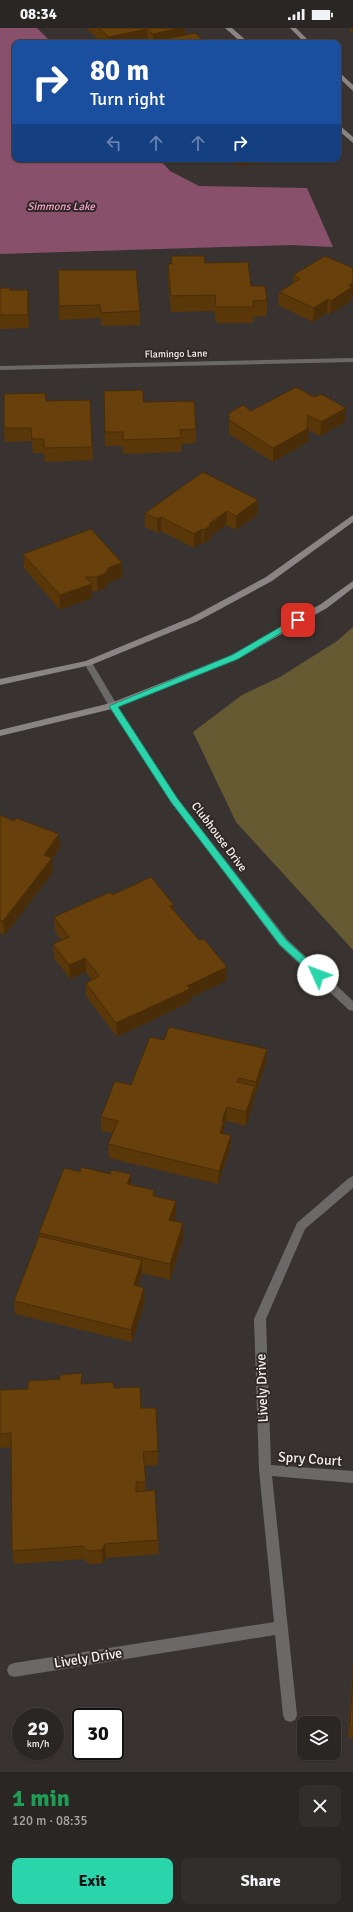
<!DOCTYPE html>
<html lang="en">
<head>
<meta charset="utf-8">
<style>
  body { margin:0; font-family:Signika,sans-serif; background:#322e2c; color:#f1f3f6; height:100vh; display:flex; flex-direction:column; font-size:15px; white-space:nowrap }
  * { box-sizing:border-box; margin:0 }
  p { font-size:13px; color:#a5a5a6 }
  .icon { flex:none; width:22px; height:22px; fill:none; stroke:currentColor; stroke-width:2; stroke-linecap:round; stroke-linejoin:round }
  .map { position:relative; height:1744px; overflow:hidden }
  .details { display:flex; flex-direction:column; background:#2a2624; flex:1 }
  .details>* { flex:none }
  .top-card { position:absolute; left:12px; top:12px; width:329px; height:122px; border-radius:8px; box-shadow:0 1px 3px #0004,0 0 0 1px #464341; background:#1a4fa0; color:#fff; overflow:hidden }
  .fabs { position:absolute; left:297px; top:1688px; display:grid; gap:8px }
  .fabs a { display:grid; place-items:center; width:44px; height:44px; border-radius:8px; background:#2a2624; box-shadow:0 1px 3px #0004,0 0 0 1px #464341; font-size:20px }
  .speed { position:absolute; left:12px; top:1680px; display:flex; gap:8px; font-size:20px; font-weight:700; text-align:center }
  .speed>* { display:grid; place-content:center; width:52px; height:52px; border-radius:50%; background:#2a2624; box-shadow:0 1px 3px #0004,0 0 0 1px #464341; line-height:1 }
  .speed small { font-size:10px; font-weight:400 }
  .speed .limit { border:2px solid #111; border-radius:6px; background:#fff; color:#111 }
  .pin { position:absolute; display:grid; place-items:center; width:34px; height:34px; color:#fff; margin:-17px; border-radius:8px; box-shadow:0 2px 6px #0006 }
  .me { position:absolute; width:44px; margin:-22px; rotate:313deg; stroke-linejoin:round; filter:drop-shadow(0 0 3px #0008) }
  .turn { display:flex; align-items:center; gap:14px; height:84px; padding:0 12px; font-size:18px }
  .turn .icon { width:52px; height:52px; stroke-width:2.5 }
  .turn b { display:block; font-size:28px; line-height:34px }
  .lanes { display:flex; align-items:center; height:38px; padding:0 12px; background:#0003; justify-content:center; gap:20px; direction:ltr }
  .lanes .off { opacity:.35 }
  .round { display:grid; place-items:center; flex:none; width:42px; height:42px; border-radius:8px; background:#322e2c }
  .overview { display:flex; align-items:center; justify-content:space-between; height:68px; padding:0 12px }
  h1 { font-size:24px; font-weight:700; line-height:30px; color:#1e9e55 }
  .action { display:flex; gap:8px; margin-top:auto; padding:8px 12px }
  .action a { flex:1; height:46px; border-radius:8px; background:#2bd5ac; color:#111; font-size:16px; font-weight:700; line-height:46px; text-align:center }
  .action a+a { background:#322e2c; color:#f1f3f6 }
  .status { display:flex; justify-content:space-between; align-items:center; height:28px; padding:0 20px; background:#2a2624; direction:ltr }
  .status svg { height:11px; fill:currentColor }
  .map>svg:first-child { display:block }
</style>
</head>
<body>
<div class="status"><b>08:34</b><svg viewBox="0 0 49 12"><path d="M0 12V9h3v3zM5 12V6h3v6zM10 12V3h3v9zM15 12V0h3v12zM26 1h20v11H26zM47 4h2v5h-2z"/></svg></div>
<div class="map">
<svg width="353" height="1744" viewBox="0 0 353 1744">
  <rect width="100%" height="100%" fill="#383330"/>
  <!-- green -->
  <polygon fill="#655a32" points="353,599 353,922 236,794 193,704 242,667 280,649 337,613"/>
  <!-- water -->
  <polygon fill="#89506b" points="0,0 37,0 52,15 15,15 15,131 159,131 170,143 199,158 307,160 333,219 291,217 0,226"/>
  <g fill="none" stroke-linecap="round" stroke-linejoin="round">
    <!-- street -->
    <g fill="#6b6868" fill-rule="evenodd">
      <polygon points="353,330 353,334 0,342 0,338"/>
      <polygon points="88,632 91,633 117,677 177,770 287,911 353,973 353,983 349,982 279,917 171,774 110,680 84,635"/>
      <polygon points="353,1148 353,1160 305,1201 266,1291 271,1437 353,1443 353,1455 272,1448 297,1687 295,1692 290,1694 285,1692 283,1687 275,1607 14,1649 9,1647 7,1642 9,1637 14,1635 274,1594 259,1442 254,1291 297,1195 349,1150"/>
    </g>
    <!-- secondary -->
    <g fill="#8a8585" fill-rule="evenodd">
      <polygon points="225,0 232,0 249,15 242,15"/>
      <polygon points="290,0 296,0 311,15 305,15"/>
      <polygon points="338,43 353,57 353,63 338,49"/>
      <polygon points="338,96 353,109 353,115 338,102"/>
      <polygon points="353,487 353,494 272,553 198,593 91,637 0,657 0,651 86,633 192,589 266,549"/>
      <polygon points="353,553 353,560 327,580 238,631 116,680 0,708 0,702 111,675 232,627 321,576"/>
    </g>
  </g>
  <!-- wall -->
  <g fill="#593709">
    <polygon points="87,0 185,0 185,7 143,15 102,15 87,1"/>
    <polygon points="350,0 353,0 353,5 350,3"/>
    <polygon points="230,131 286,131 238,138 234,133 231,133"/>
    <polygon points="171,228 205,235 251,258 267,272 267,288 253,289 253,295 216,295 214,283 171,284 168,252 168,236 171,236"/>
    <polygon points="58,242 140,283 140,297 101,298 101,290 59,292"/>
    <polygon points="293,247 351,269 351,273 330,286 327,285 313,294 278,277 279,264 293,255"/>
    <polygon points="0,260 10,262 29,276 29,300 0,301"/>
    <polygon points="104,363 143,374 196,401 196,415 181,416 181,424 123,426 123,418 105,418"/>
    <polygon points="45,365 46,373 90,372 93,432 45,434 44,425 33,425 32,413 5,414 4,400"/>
    <polygon points="314,369 346,380 345,394 320,408 309,402 308,414 273,434 229,406 229,385 251,383"/>
    <polygon points="258,472 258,486 236,502 226,497 211,508 211,511 203,516 202,515 194,520 161,503 158,505 145,499 145,485"/>
    <polygon points="23,526 122,535 123,549 109,554 106,560 98,563 92,563 92,570 60,582 24,540"/>
    <polygon points="0,787 60,820 52,831 53,844 5,907 0,905"/>
    <polygon points="112,867 174,877 174,883 199,912 227,939 226,953 190,970 190,974 117,1009 86,968 86,955 92,952 86,944 70,951 54,930 53,916 61,912 55,903 54,889"/>
    <polygon points="164,1012 267,1021 266,1035 255,1068 254,1068 254,1072 246,1098 226,1093 224,1098 224,1106 231,1107 230,1121 218,1156 109,1130 108,1116 113,1105 101,1103 101,1089 131,1057"/>
    <polygon points="80,1144 131,1146 131,1157 154,1162 155,1168 176,1173 176,1188 174,1193 183,1211 170,1252 142,1245 138,1258 144,1260 145,1273 132,1314 15,1286 14,1273 39,1208 39,1205"/>
    <polygon points="82,1356 114,1360 141,1380 158,1423 158,1437 144,1438 146,1463 158,1512 159,1526 106,1530 103,1535 89,1536 84,1531 14,1536 12,1523 11,1419 0,1420 0,1362 28,1361"/>
    <polygon points="353,1633 353,1710 348,1709"/>
  </g>
  <!-- shaded-wall -->
  <g fill="#482d08">
    <polygon points="180,0 185,0 185,11 153,15 153,6"/>
    <polygon points="147,1 148,14 143,15 110,15 109,9"/>
    <rect x="231" y="131" width="3" height="2"/>
    <polygon points="239,131 286,131 238,138"/>
    <polygon points="353,255 353,268 351,269 351,273 330,286 331,273 349,257"/>
    <polygon points="28,262 29,276 29,300 28,287"/>
    <polygon points="328,271 327,285 313,294 314,280"/>
    <polygon points="346,380 345,394 320,408 321,394"/>
    <polygon points="309,400 308,414 273,434 273,420"/>
    <polygon points="258,472 258,486 236,502 236,488"/>
    <polygon points="227,483 226,497 211,508 211,511 203,516 204,502 209,496"/>
    <polygon points="161,489 161,503 158,505 157,491"/>
    <polygon points="202,501 202,515 194,520 194,506"/>
    <polygon points="122,535 123,549 109,554 106,560 98,563 97,549 108,540"/>
    <polygon points="92,556 92,570 60,582 60,567"/>
    <polygon points="59,806 60,820 52,831 53,844 5,907 3,893 44,827"/>
    <polygon points="174,877 174,890 170,878"/>
    <polygon points="85,930 86,944 70,951 69,937"/>
    <polygon points="227,939 226,953 190,970 190,974 117,1009 116,995 187,958"/>
    <polygon points="267,1021 266,1035 255,1068 256,1054"/>
    <polygon points="255,1058 254,1072 246,1098 246,1084"/>
    <polygon points="227,1079 226,1093 224,1098 224,1107 220,1105 222,1093"/>
    <polygon points="231,1107 230,1121 218,1156 219,1143"/>
    <polygon points="131,1146 131,1162 127,1156"/>
    <polygon points="176,1173 176,1188 169,1207 169,1192"/>
    <polygon points="183,1195 183,1211 170,1252 170,1236"/>
    <polygon points="142,1232 142,1245 134,1270 134,1257"/>
    <polygon points="144,1260 145,1273 132,1314 131,1302"/>
    <polygon points="105,1516 106,1530 103,1535 102,1522"/>
  </g>
  <!-- building -->
  <g fill="#67400b" stroke="#482d08">
    <polygon points="99,0 180,0 153,6 147,1 109,9"/>
    <polygon points="195,5 205,15 146,15"/>
    <polygon points="171,228 204,228 205,235 248,234 251,258 265,258 267,272 253,273 254,279 216,279 215,267 171,268 168,236 172,236"/>
    <polygon points="325,228 353,240 353,255 349,257 352,259 331,273 328,271 314,280 279,264 300,251 293,247"/>
    <polygon points="58,242 136,242 140,283 101,285 100,277 59,278"/>
    <polygon points="0,260 10,260 10,262 28,262 28,287 0,287"/>
    <polygon points="296,359 314,369 321,366 346,380 321,394 308,387 307,399 309,400 273,420 229,392 229,385 243,377 251,383"/>
    <polygon points="143,362 143,374 194,373 196,401 180,402 181,410 123,412 123,404 105,404 104,363"/>
    <polygon points="45,365 46,373 90,372 92,419 44,420 44,411 32,411 31,400 4,400 4,366"/>
    <polygon points="203,444 258,472 236,488 227,483 209,496 211,497 204,502 202,501 194,506 161,489 157,491 145,485"/>
    <polygon points="91,501 122,535 108,540 106,545 97,549 85,549 92,556 60,567 23,526"/>
    <polygon points="0,787 14,793 16,790 59,806 44,827 52,830 3,893 0,892"/>
    <polygon points="151,849 174,877 170,878 199,912 204,911 227,939 187,958 190,961 116,995 86,955 99,948 93,940 85,930 69,937 53,916 69,909 54,889 110,864 112,867"/>
    <polygon points="169,999 267,1021 256,1054 239,1050 237,1054 255,1058 246,1084 227,1079 222,1093 224,1093 220,1105 231,1107 219,1143 108,1116 118,1093 101,1089 115,1053 131,1057 150,1009 164,1012"/>
    <polygon points="81,1139 110,1146 111,1142 131,1146 127,1156 154,1162 153,1168 176,1173 169,1192 183,1195 170,1236 39,1205 64,1140 80,1144"/>
    <polygon points="39,1208 142,1232 134,1257 144,1260 131,1302 14,1273"/>
    <polygon points="82,1345 81,1356 113,1354 114,1360 140,1359 141,1380 156,1380 158,1423 143,1424 146,1454 136,1454 136,1464 155,1462 158,1512 105,1516 102,1522 88,1523 83,1518 12,1523 11,1405 0,1406 0,1362 28,1361 28,1353 60,1351 60,1347"/>
    <polygon points="353,1649 353,1699 350,1699"/>
  </g>
  <!-- route -->
  <polygon fill="#2bd5ac" stroke="#1c8a70" points="296,590 301,590 302,592 238,631 118,679 177,770 286,912 321,944 321,949 315,949 280,917 171,774 109,678 232,627"/>
  <g text-anchor="middle" dominant-baseline="central" stroke-width="4" stroke-linejoin="round" paint-order="stroke">
    <!-- far-street labels -->
    <g font-size="10" fill="#f3f0ee" stroke="#2e2926">
      <text transform="translate(176 326) rotate(-1)">Flamingo Lane</text>
    </g>
    <!-- far-water labels -->
    <g font-size="11" font-style="italic" fill="#f9a2cb" stroke="#2e2926">
      <text x="61" y="178">Simmons Lake</text>
    </g>
    <!-- street labels -->
    <g font-size="12" fill="#f3f0ee" stroke="#2e2926">
      <text transform="translate(219 809) rotate(53)">Clubhouse Drive</text>
    </g>
    <!-- near-street labels -->
    <g font-size="14" fill="#f3f0ee" stroke="#2e2926">
      <text transform="translate(262 1360) rotate(-92)">Lively Drive</text>
      <text transform="translate(310 1431) rotate(4)">Spry Court</text>
      <text transform="translate(88 1630) rotate(-9)">Lively Drive</text>
    </g>
  </g>
</svg>
<div class="fabs">
<a><svg class="icon" aria-label="layers" viewBox="0 0 24 24"><path d="M12 4l9 5-9 5-9-5zM3 14l9 5 9-5"/></svg></a>
</div>
<div class="speed"><div>29<small>km/h</small></div><div class="limit">30</div></div>
<div class="pin" style="left:298px;top:592px;background:#d93025"><svg class="icon" aria-label="arrive" viewBox="0 0 24 24"><path d="M6 21V4h12l-3 4 3 4H6"/></svg></div>
<svg class="me" style="left:318px;top:947px" viewBox="-20 -20 40 40"><circle r="19" fill="#fff"/><path d="M0-13L10 11 0 6-10 11z" fill="#2bd5ac"/></svg>
<div class="top-card">
<div class="turn"><svg class="icon" aria-label="right" viewBox="0 0 24 24"><path d="M7 20v-9h11M14 6l5 5-5 5"/></svg><div><b>80 m</b>Turn right</div></div>
<div class="lanes"><svg class="icon off" aria-label="left" viewBox="0 0 24 24"><path d="M17 20v-9H6M10 6l-5 5 5 5"/></svg><svg class="icon off" aria-label="ahead" viewBox="0 0 24 24"><path d="M12 20V5M6 11l6-6 6 6"/></svg><svg class="icon off" aria-label="ahead" viewBox="0 0 24 24"><path d="M12 20V5M6 11l6-6 6 6"/></svg><svg class="icon" aria-label="right" viewBox="0 0 24 24"><path d="M7 20v-9h11M14 6l5 5-5 5"/></svg></div>
</div>
</div>
<section class="details">
<div class="overview"><div><h1>1 min</h1><p>120 m · 08:35</p></div><a class="round"><svg class="icon" aria-label="close" viewBox="0 0 24 24"><path d="M6 6l12 12M18 6L6 18"/></svg></a></div>
<div class="action"><a>Exit</a><a>Share</a></div>
</section>
</body>
</html>
